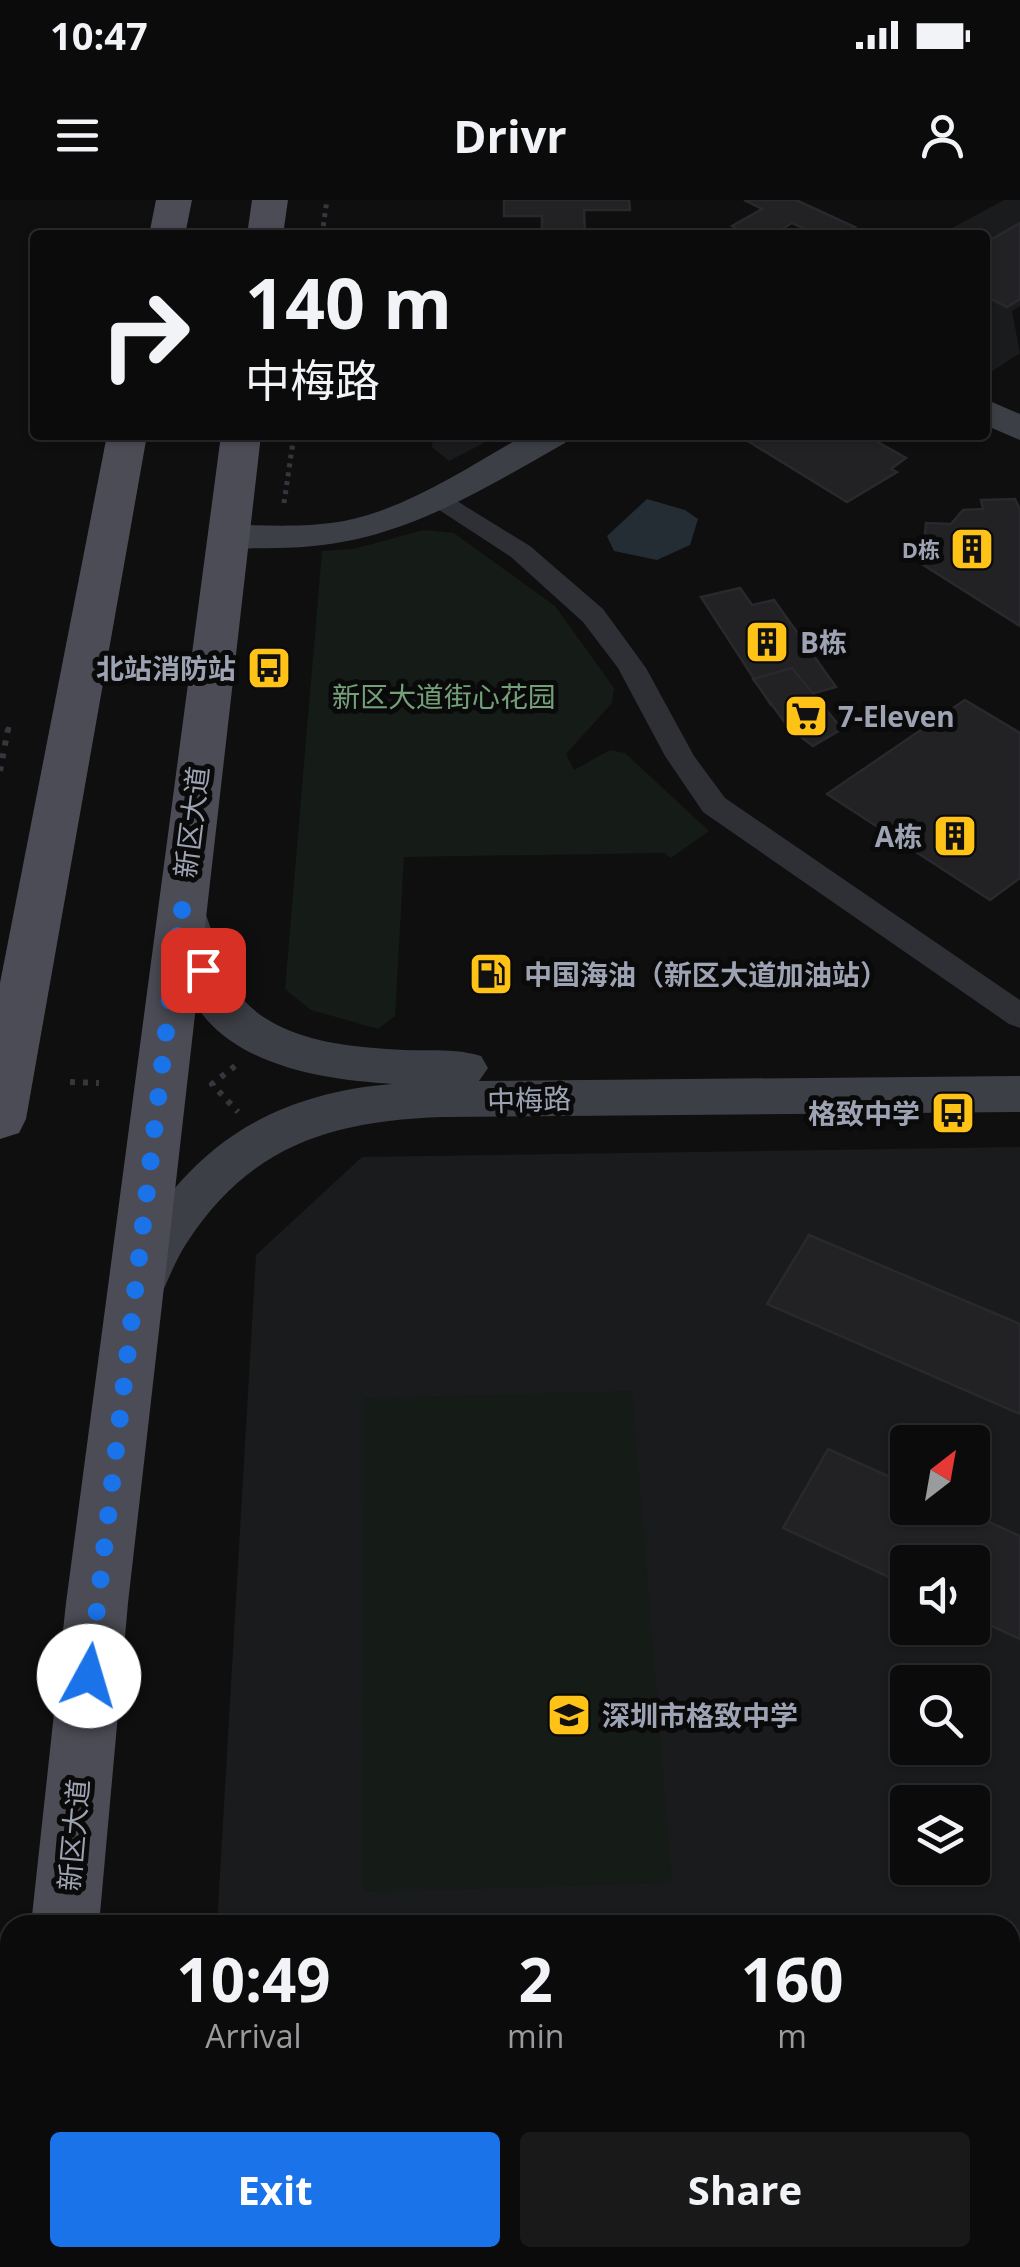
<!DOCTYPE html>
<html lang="en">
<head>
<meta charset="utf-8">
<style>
  body { margin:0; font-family:"Open Sans","Noto Sans SC",sans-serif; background:#19191a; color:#f1f3f6; height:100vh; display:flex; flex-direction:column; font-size:38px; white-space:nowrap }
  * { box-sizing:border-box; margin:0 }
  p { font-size:32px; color:#9a9b9d }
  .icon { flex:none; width:55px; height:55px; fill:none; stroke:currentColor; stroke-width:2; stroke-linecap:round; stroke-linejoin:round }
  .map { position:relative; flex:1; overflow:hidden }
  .sheet { position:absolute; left:0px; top:1715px; width:1020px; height:352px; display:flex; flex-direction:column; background:#0b0b0c; border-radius:30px 30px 0 0; box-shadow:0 2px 8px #0004,0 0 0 2px #2b2b2d }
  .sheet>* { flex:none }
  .top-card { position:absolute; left:30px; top:30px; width:960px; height:210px; border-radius:10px; box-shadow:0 2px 8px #0004,0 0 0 2px #2b2b2d; background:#0b0b0c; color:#f1f3f6; overflow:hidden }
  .needle { width:65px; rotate:31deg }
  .buttons { position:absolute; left:890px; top:1225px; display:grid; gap:20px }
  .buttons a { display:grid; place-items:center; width:100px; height:100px; border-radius:10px; background:#0b0b0c; box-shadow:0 2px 8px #0004,0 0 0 2px #2b2b2d; font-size:50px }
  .pin { position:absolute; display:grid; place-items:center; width:85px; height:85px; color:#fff; margin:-42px; border-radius:20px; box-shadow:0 5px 15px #0006 }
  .me { position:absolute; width:110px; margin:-55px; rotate:6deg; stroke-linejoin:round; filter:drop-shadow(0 0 8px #0008) }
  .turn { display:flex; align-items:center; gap:35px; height:210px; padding:0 50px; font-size:45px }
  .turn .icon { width:130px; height:130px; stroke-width:2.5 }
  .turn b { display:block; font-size:70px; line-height:85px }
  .eta { display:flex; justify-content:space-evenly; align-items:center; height:170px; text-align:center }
  .eta b { font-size:60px; font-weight:700; line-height:70px }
  .primary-button { display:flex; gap:20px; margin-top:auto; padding:20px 50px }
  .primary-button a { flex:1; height:115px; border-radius:10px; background:#1a73e8; color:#fff; font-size:40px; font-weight:700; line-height:115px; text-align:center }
  .primary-button a+a { background:#19191a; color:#f1f3f6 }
  .status { display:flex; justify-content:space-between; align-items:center; height:70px; padding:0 50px; background:#0b0b0c; direction:ltr }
  .status svg { height:28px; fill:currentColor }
  header { display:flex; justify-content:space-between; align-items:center; height:130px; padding:0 50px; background:#0b0b0c; font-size:45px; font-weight:700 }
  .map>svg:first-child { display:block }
</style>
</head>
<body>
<div class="status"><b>10:47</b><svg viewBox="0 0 49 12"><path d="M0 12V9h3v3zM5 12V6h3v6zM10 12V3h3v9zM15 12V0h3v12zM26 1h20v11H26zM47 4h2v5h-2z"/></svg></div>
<header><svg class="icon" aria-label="menu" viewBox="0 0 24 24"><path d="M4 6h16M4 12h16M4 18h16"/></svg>Drivr<svg class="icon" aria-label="person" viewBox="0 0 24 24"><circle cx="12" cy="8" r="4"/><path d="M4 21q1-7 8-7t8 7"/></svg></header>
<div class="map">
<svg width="1020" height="2067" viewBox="0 0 1020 2067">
  <rect width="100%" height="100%" fill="#0f0f10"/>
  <!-- built -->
  <g fill="#1a1b1d" fill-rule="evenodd">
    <polygon points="1004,0 1020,0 1020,106 1012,111 1020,153 985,176 985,35 939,35"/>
    <polygon points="433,235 499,235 449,261 432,247"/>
    <path d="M1020 947V2067H198V2058H1010V1725H217L256 1055 362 957ZM908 1242H972V1308H908ZM908 1362H972V1428H908ZM908 1482H972V1548H908ZM908 1602H972V1668H908Z"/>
  </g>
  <!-- green -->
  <g fill="#151b16">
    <polygon points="424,330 454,333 555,406 614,488 612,503 566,554 574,570 610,550 625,553 709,631 671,658 664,653 404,657 395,816 378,829 311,810 285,789 322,351 353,349"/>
    <polygon points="632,1191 672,1683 363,1692 364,1198"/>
  </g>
  <!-- water -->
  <polygon fill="#242c34" points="647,299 685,310 698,319 690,345 657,360 614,351 607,336"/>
  <!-- building -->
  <g fill="#222224" stroke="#29282c" stroke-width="2.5">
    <polygon points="504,0 629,0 630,10 584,10 585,35 542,35 542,16 504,16"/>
    <polygon points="744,0 796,0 855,27 841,35 818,35 792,23 772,35 750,35 732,26 762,9"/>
    <polygon points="1020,23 1020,99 1007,107 985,96 985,43"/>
    <polygon points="738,235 865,235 906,258 891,269 897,272 847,302"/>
    <polygon points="1015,299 1020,310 1020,426 922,364 926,323 951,324 963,310 983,309 981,300"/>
    <polygon points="740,388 752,405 774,400 836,487 771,505 701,397"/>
    <polygon points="792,468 842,529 813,546 789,528 753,479"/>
    <polygon points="965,500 1020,533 1020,678 990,700 827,594"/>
    <polygon points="809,1035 1020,1124 1020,1214 767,1104"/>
    <polygon points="828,1249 908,1285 908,1308 958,1308 1020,1336 1020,1439 972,1417 972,1362 908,1362 908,1386 783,1328"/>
  </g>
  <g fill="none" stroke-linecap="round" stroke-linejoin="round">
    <!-- path-far1 -->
    <g stroke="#35373d" stroke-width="5" stroke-dasharray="4 5" stroke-linecap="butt">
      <polyline points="322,35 327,0"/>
      <polyline points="284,303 294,235"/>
      <polyline points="8,531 9,526"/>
    </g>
    <!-- path -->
    <g stroke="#35373d" stroke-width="6" stroke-dasharray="5 8" stroke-linecap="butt">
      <polyline points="0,571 8,529"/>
      <polyline points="235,866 212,884 238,912"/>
      <polyline points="70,882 99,883"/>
    </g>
    <!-- street -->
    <polygon fill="#2f3036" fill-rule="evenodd" points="439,290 530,346 603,409 646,468 694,556 725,598 1020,800 1020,828 1009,824 703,612 665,556 618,468 583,422 511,357 430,304 426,298 430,292"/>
    <!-- secondary -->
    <g fill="#3d3f46" fill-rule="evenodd">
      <polygon points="985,199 1020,214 1020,240 985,225"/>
      <path d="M525 235H570L565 243C469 297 391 348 276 348 256 348 235 350 214 345L209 337 214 329 228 325C266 325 306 328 344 321 409 308 468 267 525 235Z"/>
      <path d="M181 691 197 696C214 725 216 761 235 789 270 841 347 847 404 850 430 851 456 848 481 856L488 868 479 881 1020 876V912L443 917C331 921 250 945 186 1044 175 1061 168 1081 159 1099L141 1105 123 1099 116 1085C171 962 255 895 392 884 330 880 251 869 207 820 180 789 171 745 159 707L165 696Z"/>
    </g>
    <!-- primary -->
    <g fill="#4b4c55" fill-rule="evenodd">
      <polygon points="156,0 192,0 185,35 149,35"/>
      <polygon points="252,0 288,0 283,35 247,35"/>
      <polygon points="107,235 147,235 26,919 19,933 0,939 0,783"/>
      <polygon points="221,235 261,235 128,1403 99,1725 31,1725 66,1403"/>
      <polygon points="10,2034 10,2058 74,2058 73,2067 0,2067"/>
    </g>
  </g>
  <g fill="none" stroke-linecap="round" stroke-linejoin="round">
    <!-- route -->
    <polyline stroke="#1a73e8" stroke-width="18" stroke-dasharray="0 32.4" points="89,1476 181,707 203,770"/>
  </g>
  <!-- icons -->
  <defs>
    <symbol id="building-square" viewBox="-11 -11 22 22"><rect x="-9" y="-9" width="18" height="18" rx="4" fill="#ffc318" stroke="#0a0a0b"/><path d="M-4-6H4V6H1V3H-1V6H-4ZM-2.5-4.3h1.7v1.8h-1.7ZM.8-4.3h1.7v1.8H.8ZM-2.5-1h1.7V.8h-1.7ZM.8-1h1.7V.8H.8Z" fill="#111"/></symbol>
    <symbol id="bus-square" viewBox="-11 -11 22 22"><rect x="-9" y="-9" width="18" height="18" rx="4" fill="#ffc318" stroke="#0a0a0b"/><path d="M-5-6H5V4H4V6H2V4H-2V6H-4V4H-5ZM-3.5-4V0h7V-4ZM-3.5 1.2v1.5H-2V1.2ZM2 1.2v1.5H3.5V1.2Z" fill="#111"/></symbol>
    <symbol id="supermarket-square" viewBox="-11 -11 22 22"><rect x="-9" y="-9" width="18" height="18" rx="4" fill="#ffc318" stroke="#0a0a0b"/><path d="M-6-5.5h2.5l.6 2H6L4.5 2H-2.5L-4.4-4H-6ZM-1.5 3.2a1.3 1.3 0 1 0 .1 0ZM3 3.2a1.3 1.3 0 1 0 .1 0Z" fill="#111"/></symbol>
    <symbol id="fuel-square" viewBox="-11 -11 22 22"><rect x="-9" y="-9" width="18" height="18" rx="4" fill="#ffc318" stroke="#0a0a0b"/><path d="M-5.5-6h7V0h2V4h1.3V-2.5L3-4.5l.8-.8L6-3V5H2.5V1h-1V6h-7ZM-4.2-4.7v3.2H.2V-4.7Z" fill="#111"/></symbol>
    <symbol id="school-square" viewBox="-11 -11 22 22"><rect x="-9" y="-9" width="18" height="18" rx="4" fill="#ffc318" stroke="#0a0a0b"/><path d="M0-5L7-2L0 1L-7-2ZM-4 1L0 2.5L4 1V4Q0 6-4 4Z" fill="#111"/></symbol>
  </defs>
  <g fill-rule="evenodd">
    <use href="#building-square" x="947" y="324" width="50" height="50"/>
    <use href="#building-square" x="742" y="417" width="50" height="50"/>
    <use href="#bus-square" x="244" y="443" width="50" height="50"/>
    <use href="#supermarket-square" x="781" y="491" width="50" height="50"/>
    <use href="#building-square" x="930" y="611" width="50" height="50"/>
    <use href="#fuel-square" x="466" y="749" width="50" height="50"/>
    <use href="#bus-square" x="928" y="888" width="50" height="50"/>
    <use href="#school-square" x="544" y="1490" width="50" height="50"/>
  </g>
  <g text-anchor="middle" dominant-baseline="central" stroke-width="10" stroke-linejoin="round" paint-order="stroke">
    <!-- far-poi labels -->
    <g font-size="22" font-weight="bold" fill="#9ea3b3" stroke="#0a0a0b" text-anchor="end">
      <text x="940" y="349">D栋</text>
    </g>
    <!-- poi labels -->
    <g font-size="28" font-weight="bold" fill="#9ea3b3" stroke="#0a0a0b" text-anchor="start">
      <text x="800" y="442">B栋</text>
      <text x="236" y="468" text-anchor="end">北站消防站</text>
      <text x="838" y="516">7-Eleven</text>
      <text x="922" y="636" text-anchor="end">A栋</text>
      <text x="524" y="774">中国海油（新区大道加油站）</text>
      <text x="920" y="913" text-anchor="end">格致中学</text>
      <text x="602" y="1515">深圳市格致中学</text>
    </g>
    <!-- park labels -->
    <g font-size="28" fill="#73a079" stroke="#0a0a0b">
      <text x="444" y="496">新区大道街心花园</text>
    </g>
    <!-- street labels -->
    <g font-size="28" fill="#9ea3b3" stroke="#0a0a0b">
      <text transform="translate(191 622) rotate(-83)">新区大道</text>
      <text transform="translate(529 899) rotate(-2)">中梅路</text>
      <text transform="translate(73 1635) rotate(-85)">新区大道</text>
    </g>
  </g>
</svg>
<div class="buttons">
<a><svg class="needle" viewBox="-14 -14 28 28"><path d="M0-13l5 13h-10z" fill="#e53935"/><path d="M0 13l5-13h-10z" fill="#9a9b9d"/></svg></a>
<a><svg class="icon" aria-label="sound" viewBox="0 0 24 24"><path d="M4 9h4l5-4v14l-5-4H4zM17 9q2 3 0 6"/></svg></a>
<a><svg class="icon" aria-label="search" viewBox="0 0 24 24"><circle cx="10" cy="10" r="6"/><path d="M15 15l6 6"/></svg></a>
<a><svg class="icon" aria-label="layers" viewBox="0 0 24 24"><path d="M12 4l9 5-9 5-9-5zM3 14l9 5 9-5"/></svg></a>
</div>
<div class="pin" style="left:203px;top:770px;background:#d93025"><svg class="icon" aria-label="arrive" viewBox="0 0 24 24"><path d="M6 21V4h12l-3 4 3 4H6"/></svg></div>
<svg class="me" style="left:89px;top:1476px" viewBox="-20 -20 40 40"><circle r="19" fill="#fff"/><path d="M0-13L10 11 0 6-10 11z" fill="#1a73e8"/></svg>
<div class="top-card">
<div class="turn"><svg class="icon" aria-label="right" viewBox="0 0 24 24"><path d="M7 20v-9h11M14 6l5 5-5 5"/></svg><div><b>140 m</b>中梅路</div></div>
</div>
<section class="sheet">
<div class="eta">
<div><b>10:49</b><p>Arrival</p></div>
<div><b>2</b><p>min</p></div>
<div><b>160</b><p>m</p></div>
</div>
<div class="primary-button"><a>Exit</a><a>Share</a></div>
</section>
</div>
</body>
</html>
